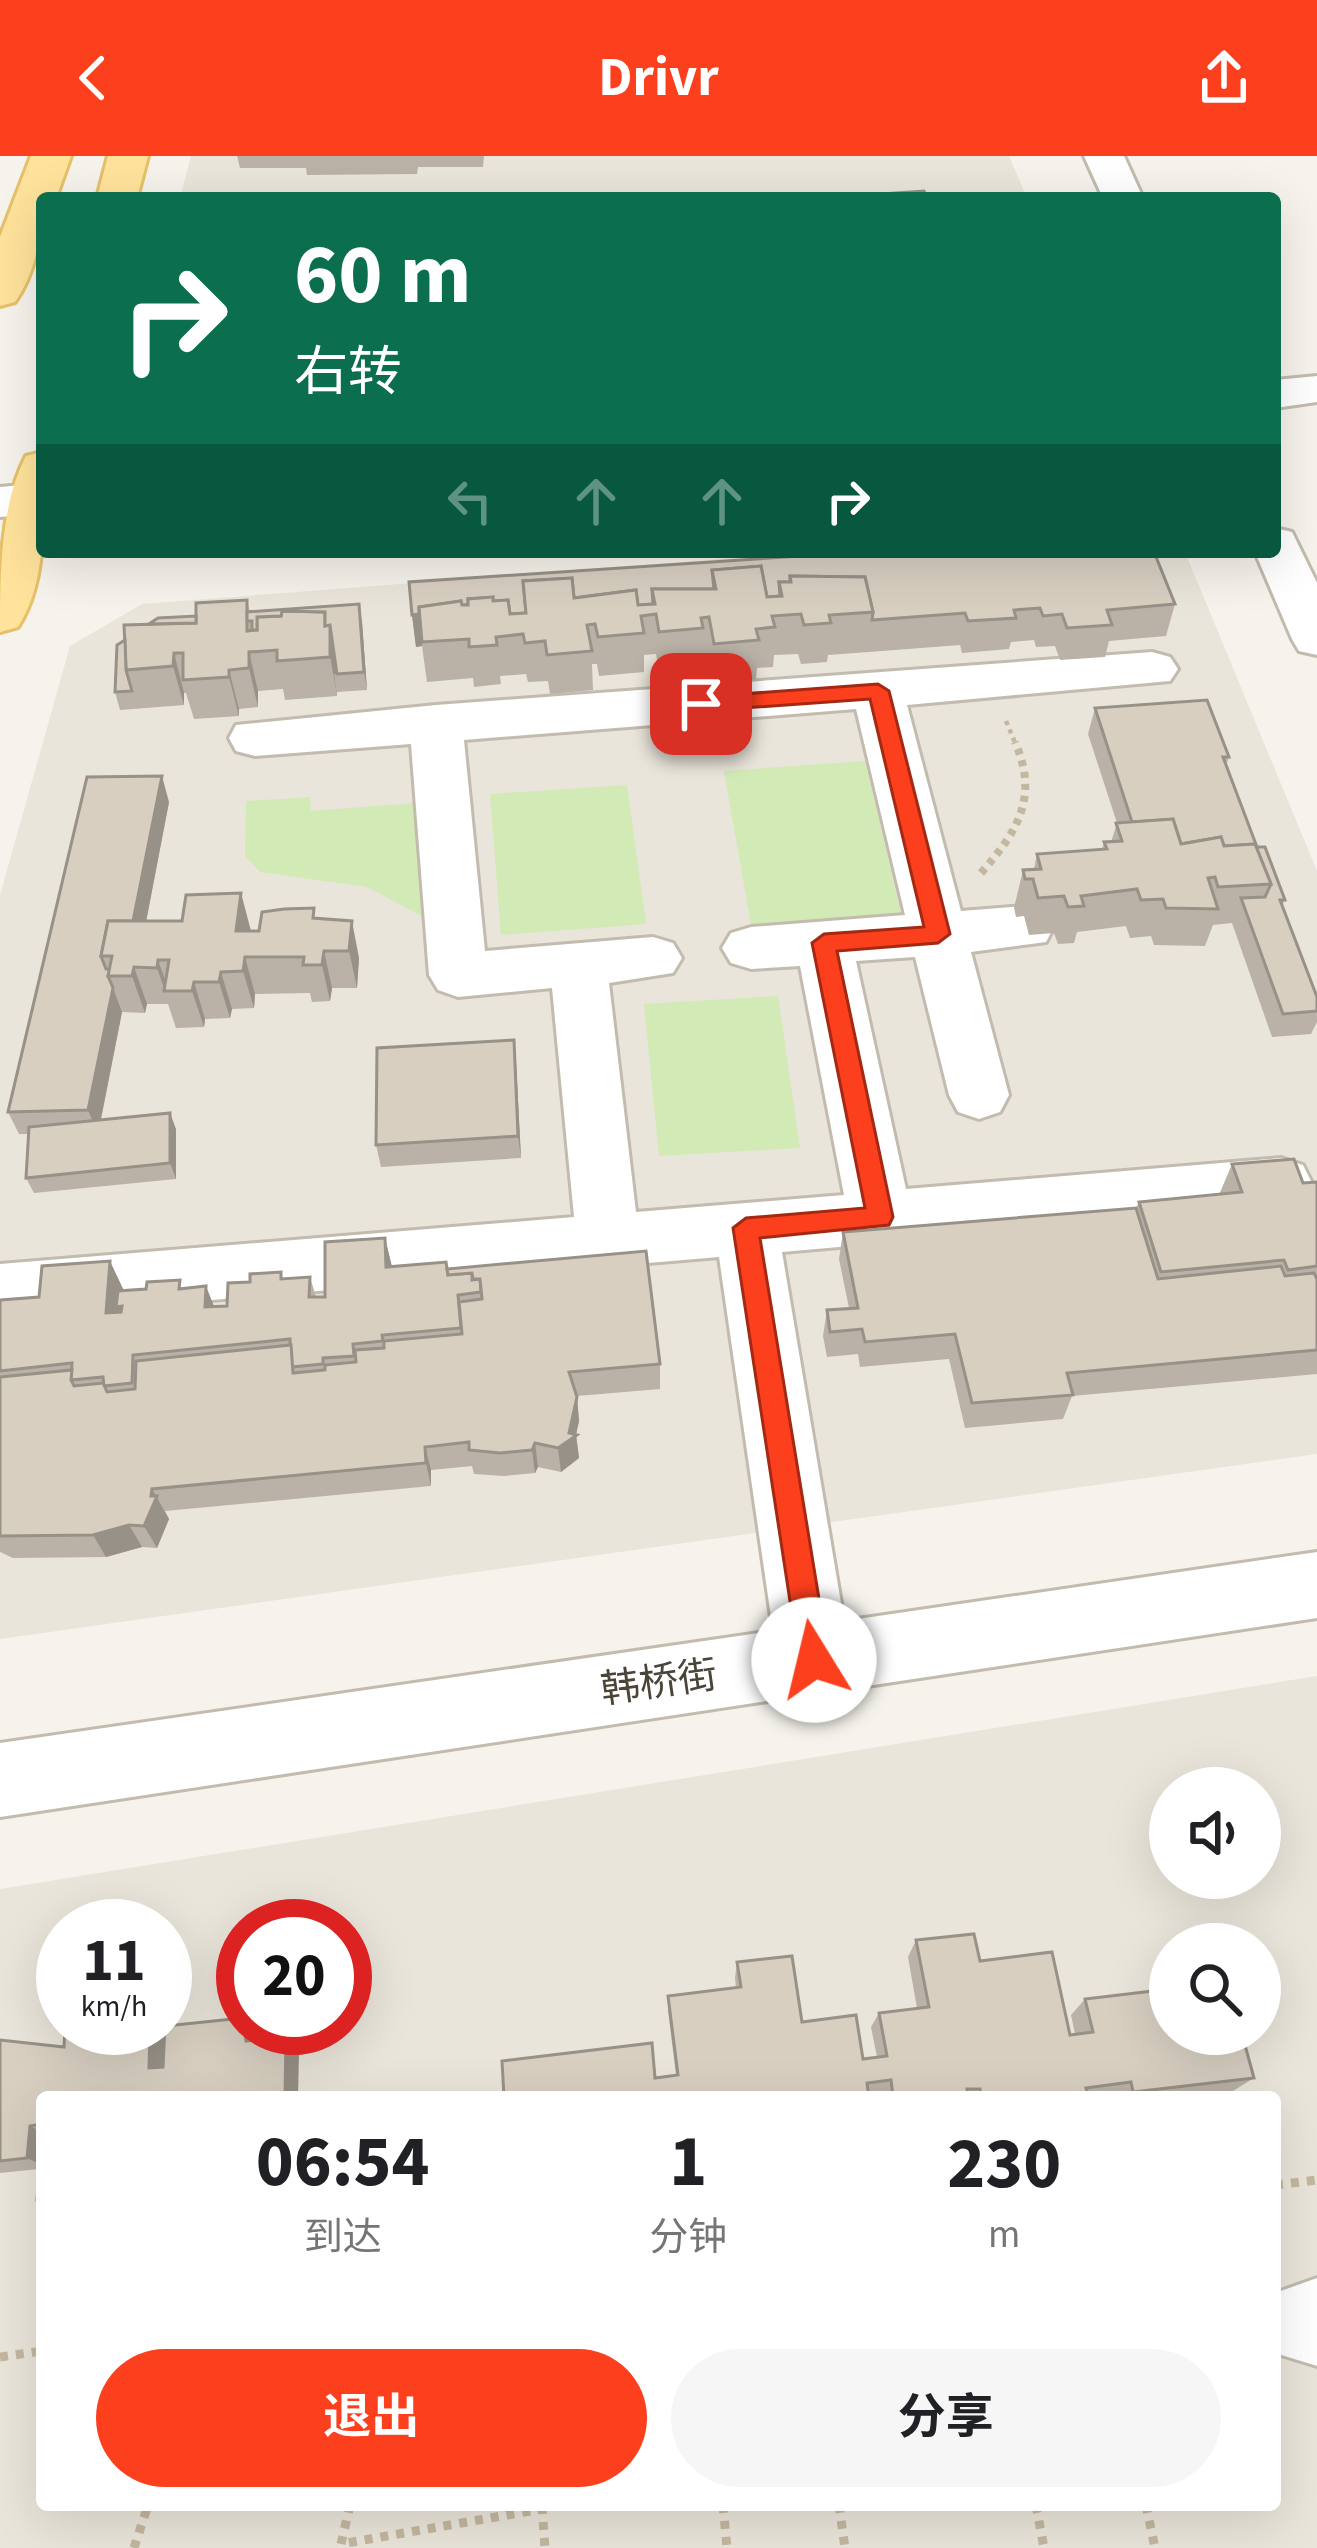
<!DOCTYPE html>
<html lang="zh">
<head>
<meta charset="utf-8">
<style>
  body { margin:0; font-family:"Source Sans 3","Noto Sans SC",sans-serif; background:#f6f6f6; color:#202124; height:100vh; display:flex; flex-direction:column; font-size:45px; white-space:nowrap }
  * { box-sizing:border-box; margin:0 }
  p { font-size:39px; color:#757577 }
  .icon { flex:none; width:66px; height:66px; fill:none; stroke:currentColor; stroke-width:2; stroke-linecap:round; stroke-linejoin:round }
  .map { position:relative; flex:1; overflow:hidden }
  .sheet { position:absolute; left:36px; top:1935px; width:1245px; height:420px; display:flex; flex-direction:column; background:#fff; border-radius:12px; box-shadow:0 12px 48px #0002 }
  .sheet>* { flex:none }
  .hud { position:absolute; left:36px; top:36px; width:1245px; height:366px; border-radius:12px; box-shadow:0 12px 48px #0002; background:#0b6e4f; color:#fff; overflow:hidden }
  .controls { position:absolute; left:1149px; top:1611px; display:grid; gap:24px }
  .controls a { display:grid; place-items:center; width:132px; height:132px; border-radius:50%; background:#fff; box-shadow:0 12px 48px #0002; font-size:60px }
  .speed { position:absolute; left:36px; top:1743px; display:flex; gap:24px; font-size:60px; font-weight:700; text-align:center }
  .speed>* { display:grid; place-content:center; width:156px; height:156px; border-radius:50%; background:#fff; box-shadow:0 12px 48px #0002; line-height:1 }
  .speed small { font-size:30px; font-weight:400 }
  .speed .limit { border:18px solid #d22; background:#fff; color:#111 }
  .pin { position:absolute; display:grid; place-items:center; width:102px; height:102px; color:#fff; margin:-51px; border-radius:24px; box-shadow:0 6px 18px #0006 }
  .me { position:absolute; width:132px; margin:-66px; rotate:351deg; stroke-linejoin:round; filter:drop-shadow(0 0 9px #0008) }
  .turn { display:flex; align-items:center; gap:42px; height:252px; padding:0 60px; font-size:54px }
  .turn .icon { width:156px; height:156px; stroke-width:2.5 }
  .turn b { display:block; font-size:84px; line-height:102px }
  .lanes { display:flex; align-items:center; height:114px; padding:0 60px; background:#0003; justify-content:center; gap:60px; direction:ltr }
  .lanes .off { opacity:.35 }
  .eta { display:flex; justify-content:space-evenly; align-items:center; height:204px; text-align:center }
  .eta b { font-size:72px; font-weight:700; line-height:84px }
  .primary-button { display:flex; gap:24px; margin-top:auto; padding:24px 60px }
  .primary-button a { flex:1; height:138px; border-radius:72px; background:#fc3f1d; color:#fff; font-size:48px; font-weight:700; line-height:138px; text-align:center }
  .primary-button a+a { background:#f6f6f6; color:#202124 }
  header { display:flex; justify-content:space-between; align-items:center; height:156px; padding:0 60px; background:#fc3f1d; color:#fff; font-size:54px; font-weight:700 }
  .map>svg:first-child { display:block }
</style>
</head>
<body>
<header><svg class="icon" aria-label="back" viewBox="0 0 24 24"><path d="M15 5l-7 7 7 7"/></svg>Drivr<svg class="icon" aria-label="share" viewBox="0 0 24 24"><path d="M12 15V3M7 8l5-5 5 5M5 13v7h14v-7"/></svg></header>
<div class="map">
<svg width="1317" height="2392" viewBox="0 0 1317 2392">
  <rect width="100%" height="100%" fill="#f6f3ec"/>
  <!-- residential -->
  <g fill="#eae5da" fill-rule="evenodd">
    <polygon points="191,0 1009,0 1027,42 180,42"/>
    <polygon points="811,396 1185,396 1317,715 1317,1298 0,1483 0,739 70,490 142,448"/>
    <path d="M1317 1520V2392H0V1733ZM1170 1632H1260V1722H1170ZM63 1770H165V1872H63ZM243 1770H345V1872H243ZM1170 1788H1260V1878H1170ZM42 1941H1275V2349H42Z"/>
  </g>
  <!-- green -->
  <g fill="#d2eab5">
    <polygon points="865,605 901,758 751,769 724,615"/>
    <polygon points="627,629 646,768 501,779 490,638"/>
    <polygon points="310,641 311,655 427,646 437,768 367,731 260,716 245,700 246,645"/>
    <polygon points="778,840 800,992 659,1000 644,848"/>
  </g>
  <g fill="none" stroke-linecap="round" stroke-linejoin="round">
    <defs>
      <g id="minor">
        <polygon points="1084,0 1124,0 1143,42 1103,42"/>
        <polygon points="1317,220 1317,246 1275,252 1275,224"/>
        <polygon points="42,327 42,357 0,361 0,331"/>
        <polygon points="1275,372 1292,376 1317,427 1317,499 1299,495 1292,483 1255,396 1275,396"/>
        <path d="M1152 496 1170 501 1178 513 1170 525 907 549 961 755 1026 750 1046 756 1054 771 1046 786 971 796 1009 939 1000 956 979 963 958 956 949 939 915 801 856 805 906 1033 1281 1002 1303 1009 1312 1027 1303 1045 1281 1052 782 1096 844 1465 1317 1396V1462L0 1661V1587L773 1475 719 1101 0 1162V1108L574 1061 552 832 458 841 438 834 429 819 411 588 255 600 236 595 229 582 236 569 436 549ZM856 553 905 759 751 771 731 777 722 792 731 807 751 813 800 810 844 1039 636 1056 609 827 673 817 682 802 673 787 653 781 485 795 464 584Z"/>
        <polygon points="1317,2122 1317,2210 1278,2198 1275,2144 1278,2136"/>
      </g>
      <g id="major">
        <path d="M31 0H71L56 42H42C42 78 36 116 15 146L0 150V81Z"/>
        <polygon points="108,0 148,0 137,42 97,42"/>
        <path d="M42 296C42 353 50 421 18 471L0 476C0 419 0 350 26 300Z"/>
      </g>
    </defs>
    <!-- minor casing -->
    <use href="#minor" stroke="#c2bbae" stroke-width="6"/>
    <!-- major casing -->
    <use href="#major" stroke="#e6c16a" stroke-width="6"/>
    <!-- path-far2 -->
    <polyline stroke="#c4b79f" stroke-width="4.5" stroke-dasharray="4.5 4.5" stroke-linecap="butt" points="1006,565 1016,589"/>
    <!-- path-far1 -->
    <path stroke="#c4b79f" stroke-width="8" stroke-dasharray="6 6" stroke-linecap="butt" d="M981 717C1018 675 1039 641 1015 586"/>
    <!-- path -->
    <g stroke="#c4b79f" stroke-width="9" stroke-dasharray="8 8" stroke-linecap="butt">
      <polyline points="1275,2029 1317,2024"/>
      <polyline points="0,2201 42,2195"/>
      <polyline points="350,2349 341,2388 542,2353"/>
      <polyline points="723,2349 727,2392"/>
      <polyline points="839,2349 845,2392"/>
      <polyline points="1036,2349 1044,2392"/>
      <polyline points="1146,2349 1155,2392"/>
      <polyline points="542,2350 545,2392"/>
      <polyline points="134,2392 148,2349"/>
    </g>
    <!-- minor -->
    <use href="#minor" fill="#fff" fill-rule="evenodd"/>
    <!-- major -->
    <use href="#major" fill="#ffe39c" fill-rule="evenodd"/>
  </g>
  <!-- wall -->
  <g fill="#bab2a6">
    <polygon points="237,0 484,0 483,11 418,11 417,18 307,19 306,12 240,12"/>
    <polygon points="855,396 1154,396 1175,448 1166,480 1109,485 1105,501 1060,504 1055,490 1036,491 1034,484 1011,486 1009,493 962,497 960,489 869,496 828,499 827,506 801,508 798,498 774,499 773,511 757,512 756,523 713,527 708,501 702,501 702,511 659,515 656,498 644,499 644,516 599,520 597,508 592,508 593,534 550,538 548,525 528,526 526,518 500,520 501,528 474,531 473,522 427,526 422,490 416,491 412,459"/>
    <polygon points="247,444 250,456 362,466 367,534 337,536 337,540 285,544 283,533 258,535 258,551 239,553 239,560 194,563 186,537 184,537 184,549 120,554 115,536 149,468 196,460"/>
    <polygon points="1095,552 1229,601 1226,609 1257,691 1285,744 1282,750 1317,841 1317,866 1311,878 1272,881 1232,767 1213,769 1205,790 1154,789 1151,780 1130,782 1126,770 1077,776 1074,787 1058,788 1054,777 1029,779 1024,760 1016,761 1014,752 1023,714 1034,713 1037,698 1102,694 1104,686 1111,686 1117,667 1088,578"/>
    <polygon points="169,646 146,765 259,775 316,762 359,802 357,832 332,832 330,845 312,846 310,837 255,838 254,852 232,853 230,862 205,863 204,871 176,872 168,848 147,848 145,857 122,856 101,964 176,973 176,1023 34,1037 26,1022 29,978 19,978 8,956"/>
    <polygon points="516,907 521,1002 381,1011 376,989"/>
    <polygon points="1232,1008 1303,1027 1317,1026 1317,1218 1072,1240 1063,1263 965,1272 949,1203 860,1211 858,1198 827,1201 823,1180 827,1154 849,1152 839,1103 843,1076 1136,1052 1139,1046 1219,1039"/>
    <polygon points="385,1082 392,1111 447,1113 660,1208 660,1233 577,1240 579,1265 576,1278 579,1302 561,1316 538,1311 535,1317 504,1320 474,1318 472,1310 431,1314 431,1330 165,1355 169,1363 157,1392 142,1391 106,1401 13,1402 0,1396 0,1144 184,1132 214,1151 227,1150 283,1123 310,1121 316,1141 325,1141"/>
    <polygon points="916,1784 980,1805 1070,1879 1075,1878 1071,1859 1085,1843 1254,1922 1233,1935 1178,1941 1115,1941 1115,1939 1099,1941 883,1941 883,1937 869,1939 655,1922 676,1919 668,1855 668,1840 736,1832 735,1822 737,1806 802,1866 863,1903 877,1901 871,1871 879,1857 917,1852 908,1801"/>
    <polygon points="165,1839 169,1842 168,1870 255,1872 260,1877 260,1883 286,1881 299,1895 42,1941 42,2046 37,2044 39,2013 0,2017 0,1884 64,1891 165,1872"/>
  </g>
  <!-- shaded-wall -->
  <g fill="#979187">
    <polygon points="359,448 362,466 367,534 364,516"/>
    <polygon points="462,453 422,486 422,490 416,491 412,459"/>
    <polygon points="330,469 337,509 337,518 334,518 337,540 325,470"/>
    <polygon points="249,496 258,535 258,551 249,512"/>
    <polygon points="174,497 184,537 184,549 173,510"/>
    <polygon points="229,514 239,553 239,560 229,521"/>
    <polygon points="162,620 169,646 139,803 130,779"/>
    <polygon points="241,737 251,775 245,801 255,838 254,852 243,815 236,775"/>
    <polygon points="352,765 359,802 357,832 349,795"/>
    <polygon points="324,795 332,832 330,845 322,809"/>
    <polygon points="158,804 169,835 165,835 157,812"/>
    <polygon points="134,811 147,848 145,857 132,820"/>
    <polygon points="221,816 232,853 230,862 219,826"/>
    <polygon points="194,826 205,863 204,871 192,835"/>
    <polygon points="113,832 122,856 98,977 88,954"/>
    <polygon points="514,884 516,907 521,1002 518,980"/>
    <polygon points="170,957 176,973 176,1023 170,1007"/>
    <polygon points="385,1082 393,1115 386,1111"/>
    <polygon points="110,1105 125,1137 124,1154 106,1157"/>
    <polygon points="206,1130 219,1163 205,1151"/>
    <polygon points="577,1241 579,1265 576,1279 579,1302 561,1316 558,1292 569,1277"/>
    <polygon points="535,1287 538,1311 535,1317 532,1294"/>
    <polygon points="425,1291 431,1314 431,1330 426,1307"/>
    <polygon points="152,1333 169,1363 157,1392 144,1370"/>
    <polygon points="129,1369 142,1391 106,1401 93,1379"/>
    <polygon points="165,1839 169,1842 167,1925 149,1912 150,1872 165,1872"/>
    <polygon points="246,1872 255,1872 260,1877 260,1899 246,1885"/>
    <polygon points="286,1881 299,1895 298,1941 285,1941"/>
    <polygon points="30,1970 42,1976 42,2009 27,2002"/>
  </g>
  <!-- building -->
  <g fill="#d8cfc1" stroke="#979187" stroke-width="3">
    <polygon points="924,35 927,42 822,42"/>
    <polygon points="861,396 1154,396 1175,448 1107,454 1112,469 1067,472 1062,458 1043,460 1040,452 1014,454 1016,462 968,465 965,457 872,464 873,456 865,421 790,420 790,426 779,426 780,440 767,441 761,410 712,414 714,433 652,433 653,448 638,449 636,434 574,442 572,422 523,425 526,457 510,458 508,444 493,445 493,441 468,443 468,449 462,449 461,445 419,451 419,458 412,459 409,426"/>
    <polygon points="761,410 767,441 782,440 779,426 791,426 790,420 865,421 873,456 829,459 831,467 804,469 801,458 772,460 775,471 756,473 759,484 714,488 709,461 701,462 703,472 659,476 656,458 641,460 644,477 598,481 595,468 587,469 592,495 547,499 545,485 525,487 523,478 496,481 497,489 469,491 469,483 422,486 419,451 461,445 462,449 468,449 468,443 493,441 493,445 508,444 510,458 526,457 523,425 572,422 574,442 636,434 638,449 655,448 652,433 716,433 712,414"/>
    <polygon points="247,444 247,475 257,474 257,461 281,460 282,455 325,456 325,470 330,469 330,501 277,505 277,494 249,496 249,512 229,514 229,521 183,524 183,497 174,497 173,510 126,514 124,469 196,467 196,447"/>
    <polygon points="359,448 364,516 337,518 330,469 325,470 325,456 282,455 281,460 257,461 257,474 252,474 252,465 247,465 247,456"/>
    <polygon points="196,460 196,467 149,468 158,462"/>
    <polygon points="125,484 126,514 132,535 115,536 117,489"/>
    <polygon points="1207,544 1229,601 1223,601 1257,691 1265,691 1285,744 1280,744 1317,841 1317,855 1283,858 1241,742 1265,741 1271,728 1255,688 1224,690 1221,681 1181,688 1173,663 1132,666 1095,552"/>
    <polygon points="162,620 133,765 108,765 101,800 106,813 110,813 108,820 113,832 88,954 8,956 87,621"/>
    <polygon points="1173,663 1181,688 1221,681 1224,690 1255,688 1271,728 1218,731 1215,721 1208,722 1218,753 1166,752 1163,743 1141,744 1137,733 1081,740 1084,750 1068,751 1064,740 1038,742 1033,723 1025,723 1023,714 1041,713 1037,698 1107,693 1104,686 1122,685 1116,667"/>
    <polygon points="241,737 236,775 259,775 262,756 284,753 314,752 313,762 352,765 349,795 324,795 322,809 303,809 304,801 245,801 243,815 221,816 219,826 194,826 192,835 164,835 169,804 158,804 157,812 134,811 132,820 108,820 112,800 101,800 108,765 182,765 186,739"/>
    <polygon points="514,884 518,980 376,989 377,892"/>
    <polygon points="170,957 170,1007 26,1022 29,971"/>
    <polygon points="1294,1003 1303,1027 1317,1026 1317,1110 1288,1114 1284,1104 1161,1116 1139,1046 1242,1036 1232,1008"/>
    <polygon points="1136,1052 1158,1123 1281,1110 1285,1120 1314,1117 1317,1123 1317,1194 1067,1217 1073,1239 972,1247 955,1178 865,1186 862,1173 830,1176 827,1154 858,1152 843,1076"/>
    <polygon points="385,1082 386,1111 446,1106 448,1119 472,1117 472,1124 480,1123 481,1136 458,1139 461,1172 382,1179 383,1185 353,1188 354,1200 323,1202 323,1208 291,1211 290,1183 133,1199 132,1227 104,1230 103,1221 71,1224 72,1207 0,1215 0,1144 39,1141 42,1110 110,1105 106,1157 121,1156 122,1150 116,1151 118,1135 146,1133 147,1126 180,1124 179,1133 206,1130 205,1151 227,1150 228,1127 250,1126 250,1118 281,1116 281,1123 310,1121 309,1141 325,1141 325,1086"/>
    <polygon points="646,1095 660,1208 569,1216 577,1241 569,1277 577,1279 558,1292 535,1287 532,1294 500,1297 469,1294 469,1286 425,1291 426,1307 152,1333 151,1340 157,1340 144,1370 129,1369 93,1379 0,1380 0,1221 72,1214 71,1224 74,1230 103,1227 107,1236 135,1233 136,1205 291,1189 293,1217 325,1214 325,1209 356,1206 355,1194 384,1192 384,1185 462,1178 459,1146 482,1143 480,1123 473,1123 472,1117 448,1119 447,1113"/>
    <polygon points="974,1778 980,1805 1052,1796 1070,1879 1093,1876 1085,1843 1170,1833 1170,1878 1242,1878 1254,1922 1133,1936 1131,1926 1086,1932 1088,1941 981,1941 980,1933 967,1933 968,1941 893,1941 891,1924 867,1927 869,1941 504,1941 502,1905 652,1887 655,1922 678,1919 668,1840 741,1831 737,1806 792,1800 802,1866 856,1859 863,1903 887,1900 879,1857 929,1851 916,1784"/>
    <polygon points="243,1862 246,1885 286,1881 285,1941 42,1941 42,1968 30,1970 27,2002 0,2005 0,1884 64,1891 65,1872 150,1872 149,1912 163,1911 165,1870"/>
    <polygon points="42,1969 42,2044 37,2044"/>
  </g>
  <!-- route -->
  <polygon fill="#fc3f1d" stroke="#a42913" stroke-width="3" points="878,528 889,535 950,778 938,787 837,795 893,1061 889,1069 760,1082 829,1504 825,1514 814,1518 803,1514 799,1504 733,1072 746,1062 865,1052 812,787 824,778 924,771 870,543 701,555 691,548 701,541"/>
  <g text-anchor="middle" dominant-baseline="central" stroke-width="9" stroke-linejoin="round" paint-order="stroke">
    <!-- street labels -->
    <g font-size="39" fill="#4b4439" stroke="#fff">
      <text transform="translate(659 1527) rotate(-8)">韩桥街</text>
    </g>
  </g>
</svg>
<div class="controls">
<a><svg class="icon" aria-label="sound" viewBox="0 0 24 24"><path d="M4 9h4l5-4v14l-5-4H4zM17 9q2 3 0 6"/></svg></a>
<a><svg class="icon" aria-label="search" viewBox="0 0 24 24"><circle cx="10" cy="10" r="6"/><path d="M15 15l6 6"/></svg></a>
</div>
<div class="speed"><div>11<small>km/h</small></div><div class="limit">20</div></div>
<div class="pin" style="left:701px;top:548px;background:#d93025"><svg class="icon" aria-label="arrive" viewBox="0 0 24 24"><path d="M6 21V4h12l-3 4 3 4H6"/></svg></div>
<svg class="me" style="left:814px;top:1504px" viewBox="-20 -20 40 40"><circle r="19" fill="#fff"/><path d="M0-13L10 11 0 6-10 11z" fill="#fc3f1d"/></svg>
<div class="hud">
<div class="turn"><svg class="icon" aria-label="right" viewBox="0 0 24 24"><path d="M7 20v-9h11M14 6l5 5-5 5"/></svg><div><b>60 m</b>右转</div></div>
<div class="lanes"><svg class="icon off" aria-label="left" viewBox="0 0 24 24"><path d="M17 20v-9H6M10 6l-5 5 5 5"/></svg><svg class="icon off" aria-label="ahead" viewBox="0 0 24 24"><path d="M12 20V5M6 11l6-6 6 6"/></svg><svg class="icon off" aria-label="ahead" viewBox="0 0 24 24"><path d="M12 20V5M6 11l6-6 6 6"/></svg><svg class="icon" aria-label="right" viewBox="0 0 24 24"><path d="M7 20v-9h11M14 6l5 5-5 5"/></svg></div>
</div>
<section class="sheet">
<div class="eta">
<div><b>06:54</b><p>到达</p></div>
<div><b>1</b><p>分钟</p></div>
<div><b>230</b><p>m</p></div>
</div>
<div class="primary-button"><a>退出</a><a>分享</a></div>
</section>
</div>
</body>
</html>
